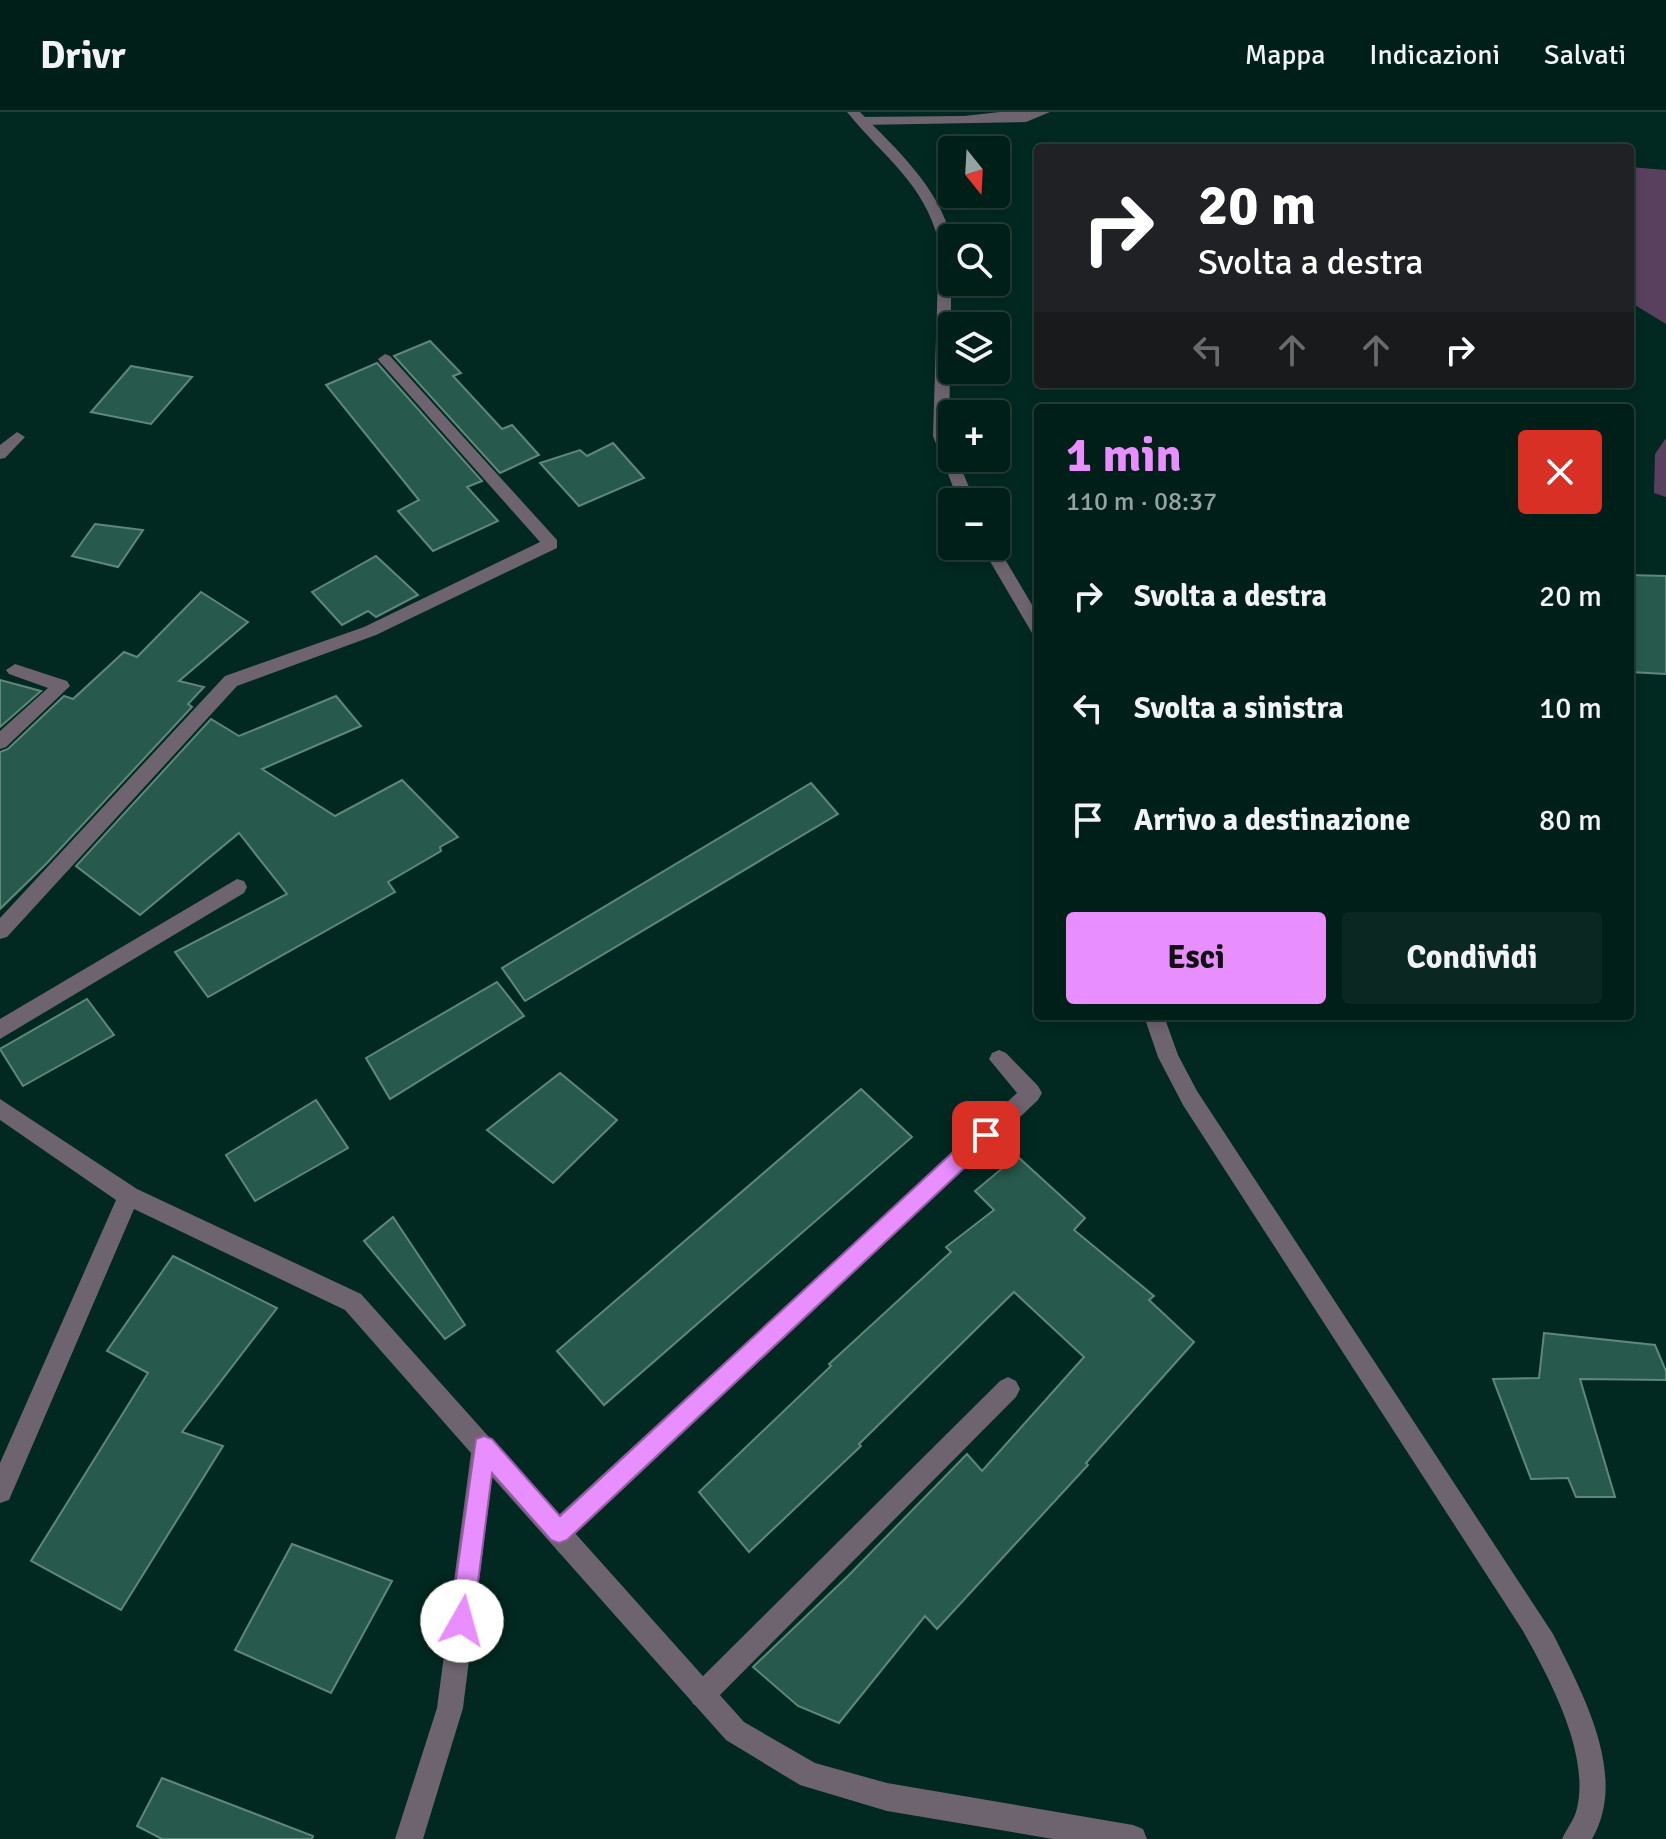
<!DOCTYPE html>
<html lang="it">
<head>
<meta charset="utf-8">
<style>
  body { margin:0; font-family:Signika,sans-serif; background:#0b2722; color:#f1f3f6; height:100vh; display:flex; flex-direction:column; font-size:30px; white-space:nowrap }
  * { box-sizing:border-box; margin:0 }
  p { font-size:26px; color:#96a2a2 }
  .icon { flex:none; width:44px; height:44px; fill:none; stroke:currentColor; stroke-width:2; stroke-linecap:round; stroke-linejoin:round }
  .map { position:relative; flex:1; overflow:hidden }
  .drawer { position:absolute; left:1034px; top:292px; width:600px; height:616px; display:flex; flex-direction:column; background:#011f19; border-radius:8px; box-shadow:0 4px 12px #0003,0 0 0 2px #233d38 }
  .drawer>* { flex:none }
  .guide { position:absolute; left:1034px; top:32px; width:600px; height:244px; border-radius:8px; box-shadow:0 4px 12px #0003,0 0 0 2px #233d38; background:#202124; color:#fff; overflow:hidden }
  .needle { width:52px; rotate:162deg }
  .controls { position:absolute; left:938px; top:24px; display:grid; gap:16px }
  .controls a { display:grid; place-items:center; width:72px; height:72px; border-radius:8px; background:#011f19; box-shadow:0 4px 12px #0003,0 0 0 2px #233d38; font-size:40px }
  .pin { position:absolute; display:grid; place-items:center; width:68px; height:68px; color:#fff; margin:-34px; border-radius:16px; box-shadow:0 4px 12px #0006 }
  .me { position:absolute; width:88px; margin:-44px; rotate:7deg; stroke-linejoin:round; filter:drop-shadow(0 0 6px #0008) }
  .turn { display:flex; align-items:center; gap:28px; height:168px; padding:0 32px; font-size:36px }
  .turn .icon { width:104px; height:104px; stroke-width:2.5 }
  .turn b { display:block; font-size:56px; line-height:68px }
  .lanes { display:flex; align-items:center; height:76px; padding:0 32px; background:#0003; justify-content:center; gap:40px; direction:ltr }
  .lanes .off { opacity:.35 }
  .round { display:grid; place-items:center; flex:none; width:84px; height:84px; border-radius:8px; background:#0b2722 }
  .headline { display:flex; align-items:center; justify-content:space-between; height:136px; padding:0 32px }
  h1 { font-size:48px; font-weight:800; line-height:60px; color:#e88eff }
  .button { display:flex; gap:16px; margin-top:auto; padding:16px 32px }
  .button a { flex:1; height:92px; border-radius:8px; background:#e88eff; color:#111; font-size:32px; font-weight:800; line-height:92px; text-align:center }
  .button a+a { background:#0b2722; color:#f1f3f6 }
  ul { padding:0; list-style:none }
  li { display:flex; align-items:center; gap:24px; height:112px; padding:0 32px }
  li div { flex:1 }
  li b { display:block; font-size:30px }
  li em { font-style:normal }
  header { display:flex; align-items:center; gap:48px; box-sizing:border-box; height:112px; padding:0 40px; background:#011f19; border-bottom:2px solid #233d38 }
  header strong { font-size:38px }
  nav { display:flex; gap:44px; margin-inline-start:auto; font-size:28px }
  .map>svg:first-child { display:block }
</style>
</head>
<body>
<header>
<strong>Drivr</strong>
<nav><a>Mappa</a><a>Indicazioni</a><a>Salvati</a></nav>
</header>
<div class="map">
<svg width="1666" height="1727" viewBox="0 0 1666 1727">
  <rect width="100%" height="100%" fill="#012921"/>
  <!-- forest -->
  <g fill="#59405f">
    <polygon points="1630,55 1666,58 1666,212 1630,190"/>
    <polygon points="1666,326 1666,385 1654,381 1655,342"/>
  </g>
  <!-- building -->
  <g fill="#275a4d" stroke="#5f877b" stroke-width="2">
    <polygon points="430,229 461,261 453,264 502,317 512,313 539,343 500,361 394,244"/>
    <polygon points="377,251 482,369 467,375 498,409 433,439 398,399 419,388 326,273"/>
    <polygon points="131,254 192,265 151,312 91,300"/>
    <polygon points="613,331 644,366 579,394 540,351 580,338 587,344"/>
    <polygon points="95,412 143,418 118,455 72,444"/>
    <polygon points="376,444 418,483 376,505 368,499 342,513 312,480"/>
    <polygon points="1630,463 1666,464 1666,562 1630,560"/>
    <polygon points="201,480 248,510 179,569 204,575 188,592 192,595 47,751 0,797 0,640 8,637 64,584 73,587 124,540 137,545"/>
    <polygon points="0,568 41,579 0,615"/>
    <polygon points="336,584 361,614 262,657 335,704 402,668 458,725 440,735 441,739 388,770 395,780 208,885 175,840 287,782 239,721 140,803 76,754 211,607 239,624"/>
    <polygon points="811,671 838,702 525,889 502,856"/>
    <polygon points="497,870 524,904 390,987 366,946"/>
    <polygon points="87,887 114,923 23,974 0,937"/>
    <polygon points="560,961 617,1008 553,1071 487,1018"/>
    <polygon points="861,977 912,1025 604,1293 557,1239"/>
    <polygon points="316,988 348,1036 255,1089 226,1043"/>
    <polygon points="1017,1044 1085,1106 1074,1118 1154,1184 1149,1188 1194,1230 1086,1351 1088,1353 937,1517 925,1504 839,1611 798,1594 753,1555 848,1464 967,1342 982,1359 1084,1245 1014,1180 859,1332 861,1334 749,1440 699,1380 831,1254 829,1252 951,1140 946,1135 994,1098 975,1079"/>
    <polygon points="393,1105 465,1213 445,1227 364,1129"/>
    <polygon points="173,1144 277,1196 182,1320 223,1334 121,1498 31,1449 148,1261 107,1239"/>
    <polygon points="1544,1221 1655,1233 1666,1259 1666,1268 1580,1267 1615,1385 1576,1385 1568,1366 1531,1367 1493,1267 1539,1266"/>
    <polygon points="292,1432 392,1469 331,1581 235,1538"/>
    <polygon points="162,1666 313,1724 312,1727 162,1727 137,1714"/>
  </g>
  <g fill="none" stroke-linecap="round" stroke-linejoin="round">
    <!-- lane -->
    <g fill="#6d6470" fill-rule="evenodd">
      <polygon points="1000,0 1050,0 1026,10 861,13 855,9 861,5 964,4"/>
      <polygon points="385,242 390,244 557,428 557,436 376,523 237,574 7,825 0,827 0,806 225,564 364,515 540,430 380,250 378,247"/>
      <polygon points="17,320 25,325 5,346 0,347 0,333"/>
      <polygon points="15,552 67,569 70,574 6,635 0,637 0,619 48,576 9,562 6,558"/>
      <polygon points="237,767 244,769 247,775 244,781 0,927 0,907"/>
      <polygon points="999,938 1006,941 1038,974 1042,981 1038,988 568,1429 559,1432 550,1429 547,1420 550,1411 1017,981 989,947 992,941"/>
      <polygon points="1008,1265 1016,1269 1020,1277 1016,1285 711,1592 702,1596 693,1592 689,1583 693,1574 1000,1269"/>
    </g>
    <!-- street -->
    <g fill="#6d6470" fill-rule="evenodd">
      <path d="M847 0H860C898 39 937 73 952 127L949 324 952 346H957L975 390H959L933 324 939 130C923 69 884 46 847 0Z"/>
      <polygon points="996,432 1038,503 1038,523 1032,521 981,434"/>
      <path d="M1144 904H1164L1178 943 1197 979 1553 1522C1582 1580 1629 1664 1592 1727H1562C1566 1718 1573 1709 1576 1700 1592 1644 1549 1566 1523 1519L1183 993 1158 945Z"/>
      <polygon points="0,987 137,1077 361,1182 744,1610 815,1651 887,1671 1133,1713 1143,1717 1147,1727 1053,1727 887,1699 800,1673 726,1628 492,1365 463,1596 423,1727 395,1727 437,1596 471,1341 345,1198 134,1097 9,1388 0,1391 0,1351 116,1088 0,1008"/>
    </g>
  </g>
  <!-- route -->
  <polygon fill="#e88eff" stroke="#975ca6" stroke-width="2" points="986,1014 993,1016 996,1023 993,1029 567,1428 559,1431 551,1428 492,1361 473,1509 470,1517 462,1520 453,1517 450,1509 476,1327 484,1324 492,1327 560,1404 979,1016"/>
</svg>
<div class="controls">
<a><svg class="needle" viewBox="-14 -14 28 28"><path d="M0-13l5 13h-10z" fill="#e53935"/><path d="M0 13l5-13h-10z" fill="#96a2a2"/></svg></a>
<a><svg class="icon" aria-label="search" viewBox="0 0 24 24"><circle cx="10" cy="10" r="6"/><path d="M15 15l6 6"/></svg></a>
<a><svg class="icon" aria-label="layers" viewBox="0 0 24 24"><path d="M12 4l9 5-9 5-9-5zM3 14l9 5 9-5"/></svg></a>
<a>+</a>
<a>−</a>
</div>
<div class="pin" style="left:986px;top:1023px;background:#d93025"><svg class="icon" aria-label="arrive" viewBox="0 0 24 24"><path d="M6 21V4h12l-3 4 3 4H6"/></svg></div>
<svg class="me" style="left:462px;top:1509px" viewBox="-20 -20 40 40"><circle r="19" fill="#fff"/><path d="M0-13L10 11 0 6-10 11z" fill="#e88eff"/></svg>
<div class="guide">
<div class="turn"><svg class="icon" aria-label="right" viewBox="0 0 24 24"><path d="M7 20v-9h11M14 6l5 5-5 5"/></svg><div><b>20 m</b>Svolta a destra</div></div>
<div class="lanes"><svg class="icon off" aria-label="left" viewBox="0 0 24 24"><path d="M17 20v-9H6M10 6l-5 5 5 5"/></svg><svg class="icon off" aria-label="ahead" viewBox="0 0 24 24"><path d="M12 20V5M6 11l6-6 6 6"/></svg><svg class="icon off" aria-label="ahead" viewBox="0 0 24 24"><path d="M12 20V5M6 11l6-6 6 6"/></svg><svg class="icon" aria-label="right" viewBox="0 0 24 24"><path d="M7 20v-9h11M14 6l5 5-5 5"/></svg></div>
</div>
<section class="drawer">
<div class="headline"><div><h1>1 min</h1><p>110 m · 08:37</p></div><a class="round" style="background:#d93025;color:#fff"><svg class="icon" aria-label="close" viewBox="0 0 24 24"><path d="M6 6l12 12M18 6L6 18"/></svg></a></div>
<ul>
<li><svg class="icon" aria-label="right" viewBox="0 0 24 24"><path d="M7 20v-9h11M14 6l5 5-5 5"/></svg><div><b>Svolta a destra</b></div><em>20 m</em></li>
<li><svg class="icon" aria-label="left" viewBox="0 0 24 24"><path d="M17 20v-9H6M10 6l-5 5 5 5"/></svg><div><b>Svolta a sinistra</b></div><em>10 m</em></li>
<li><svg class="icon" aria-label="arrive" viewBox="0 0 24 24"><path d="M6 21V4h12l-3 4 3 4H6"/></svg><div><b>Arrivo a destinazione</b></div><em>80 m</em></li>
</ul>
<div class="button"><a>Esci</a><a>Condividi</a></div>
</section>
</div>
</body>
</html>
